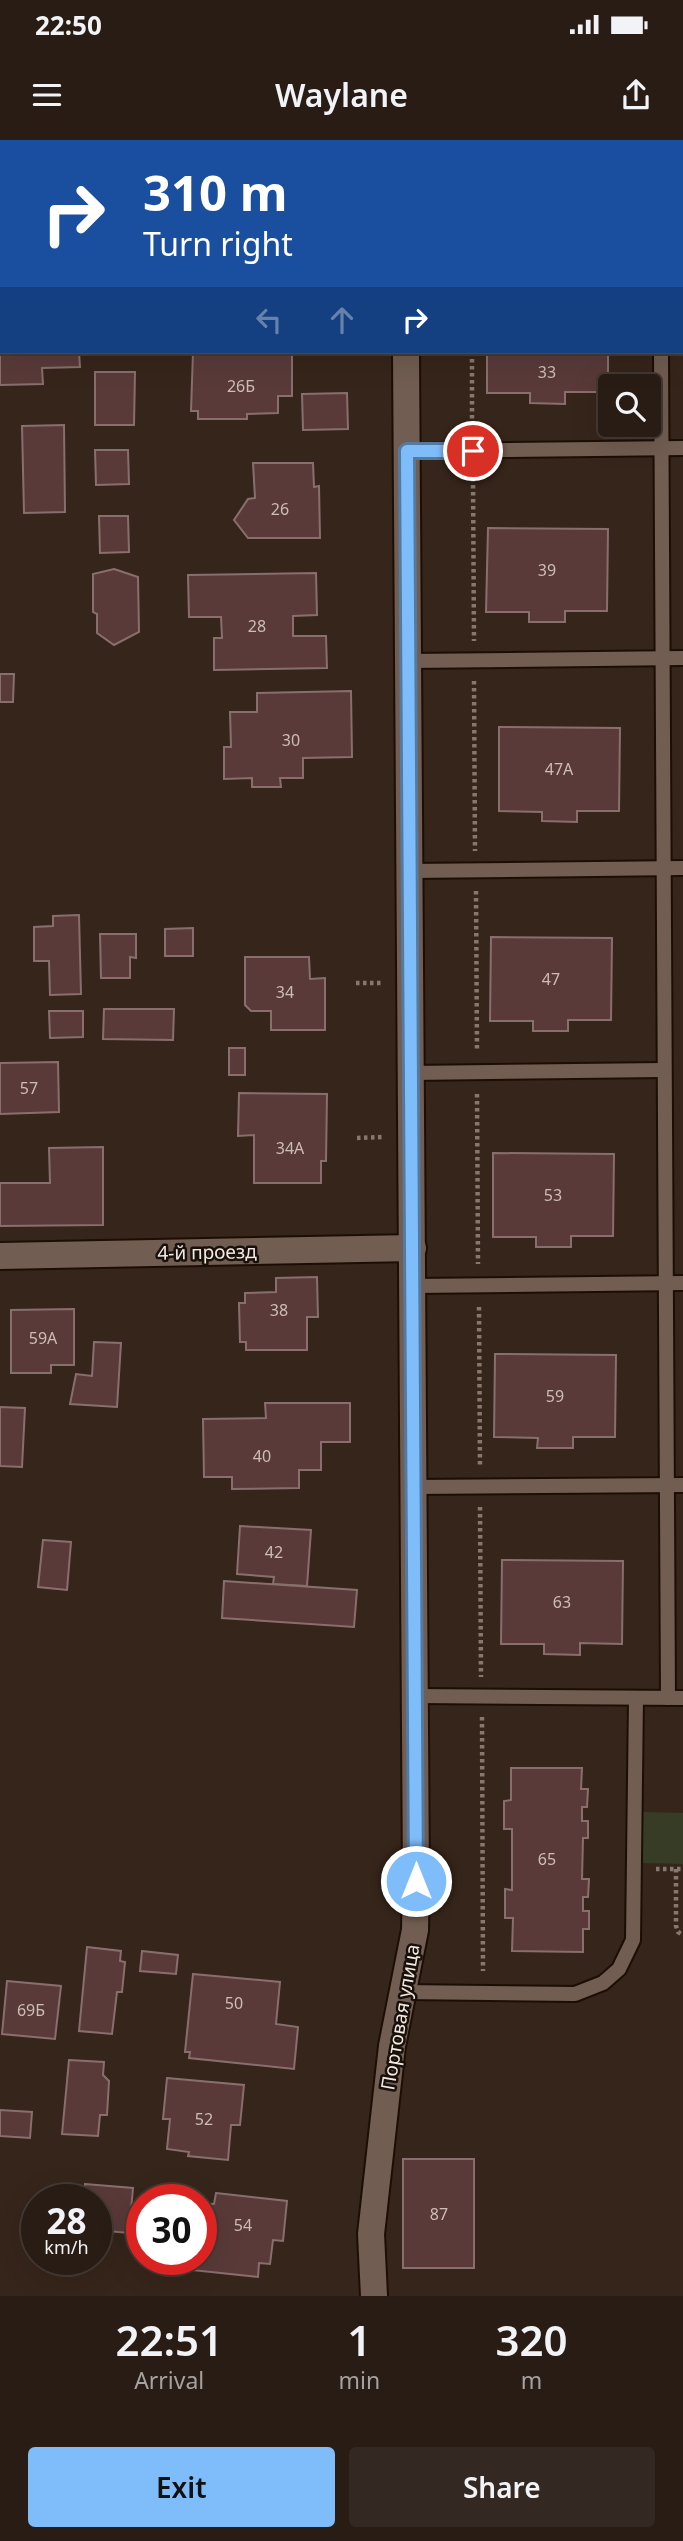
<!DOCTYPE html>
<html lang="en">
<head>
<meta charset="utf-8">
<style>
  body { margin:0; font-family:"Noto Sans",sans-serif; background:#342922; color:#f1f3f6; height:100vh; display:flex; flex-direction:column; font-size:26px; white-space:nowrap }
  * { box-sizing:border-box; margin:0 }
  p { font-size:23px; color:#a5a1a0 }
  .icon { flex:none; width:38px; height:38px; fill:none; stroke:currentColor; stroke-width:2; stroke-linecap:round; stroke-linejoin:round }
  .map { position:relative; height:2156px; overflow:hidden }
  .side { display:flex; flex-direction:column; background:#281c14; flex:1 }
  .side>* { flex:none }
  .hud { position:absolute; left:0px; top:0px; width:684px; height:214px; box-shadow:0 7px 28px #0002,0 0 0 2px #443a34; background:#1a4fa0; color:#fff; overflow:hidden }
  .controls { position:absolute; left:598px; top:234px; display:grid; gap:14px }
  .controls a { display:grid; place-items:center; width:63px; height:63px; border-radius:7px; background:#281c14; box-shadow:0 7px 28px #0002,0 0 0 2px #443a34; font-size:35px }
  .speed { position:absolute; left:21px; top:2044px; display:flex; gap:14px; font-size:35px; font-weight:700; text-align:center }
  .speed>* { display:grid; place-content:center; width:91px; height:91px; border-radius:50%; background:#281c14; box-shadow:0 7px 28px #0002,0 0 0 2px #443a34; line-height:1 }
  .speed small { font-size:18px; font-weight:400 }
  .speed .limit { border:10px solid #d22; background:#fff; color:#111 }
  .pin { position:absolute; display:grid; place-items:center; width:60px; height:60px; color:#fff; margin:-30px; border:4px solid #fff; border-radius:50%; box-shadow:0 2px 7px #0007 }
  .me { position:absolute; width:77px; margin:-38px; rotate:0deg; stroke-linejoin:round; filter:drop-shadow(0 0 5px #0008) }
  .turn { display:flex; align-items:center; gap:24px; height:147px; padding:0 28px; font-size:32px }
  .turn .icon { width:91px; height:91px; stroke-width:2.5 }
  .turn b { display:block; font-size:49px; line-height:60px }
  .lanes { display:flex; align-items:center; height:66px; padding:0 28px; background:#0003; justify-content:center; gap:35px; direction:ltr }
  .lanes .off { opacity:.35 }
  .eta { display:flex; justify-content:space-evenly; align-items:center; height:119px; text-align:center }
  .eta b { font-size:42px; font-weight:600; line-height:49px }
  .button { display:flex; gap:14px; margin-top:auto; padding:14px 28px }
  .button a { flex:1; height:80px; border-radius:7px; background:#7fbdfa; color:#111; font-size:28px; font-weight:600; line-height:80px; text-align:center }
  .button a+a { background:#342922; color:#f1f3f6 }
  .status { display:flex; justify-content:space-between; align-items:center; height:49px; padding:0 35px; background:#281c14; direction:ltr }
  .status svg { height:19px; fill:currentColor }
  header { display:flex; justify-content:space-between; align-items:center; height:91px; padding:0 28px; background:#281c14; font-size:32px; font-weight:600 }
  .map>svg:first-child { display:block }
</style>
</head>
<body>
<div class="status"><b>22:50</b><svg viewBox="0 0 49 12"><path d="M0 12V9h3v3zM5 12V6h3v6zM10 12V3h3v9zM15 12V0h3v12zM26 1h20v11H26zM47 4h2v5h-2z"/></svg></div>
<header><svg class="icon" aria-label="menu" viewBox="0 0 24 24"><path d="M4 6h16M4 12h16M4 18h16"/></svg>Waylane<svg class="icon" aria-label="share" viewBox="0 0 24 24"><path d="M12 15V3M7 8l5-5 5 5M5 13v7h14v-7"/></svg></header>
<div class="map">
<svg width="683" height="2156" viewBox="0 0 683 2156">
  <rect width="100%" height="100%" fill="#36251a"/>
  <!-- green -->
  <polygon fill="#373c26" points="643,1672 683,1673 683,1724 643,1723"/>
  <!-- building -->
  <g fill="#593a39" stroke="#886f6e" stroke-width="2">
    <polygon points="486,0 607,0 486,2"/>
    <polygon points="0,143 2,212 79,212 80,227 42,228 43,244 0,245"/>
    <polygon points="193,212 292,212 292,256 278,256 278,273 247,274 247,279 198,279 198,271 191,271"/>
    <polygon points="487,212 608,212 608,252 565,252 565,264 530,263 530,253 487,253"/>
    <polygon points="95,232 135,232 134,285 95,285"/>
    <polygon points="347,253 348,289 303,290 302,254"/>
    <polygon points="64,285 65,372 24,373 22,286"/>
    <polygon points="95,310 128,310 129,344 96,345"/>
    <polygon points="253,323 313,323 314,347 319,346 320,398 248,398 234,380 248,359 255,358"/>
    <polygon points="99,376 128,376 129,412 100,413"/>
    <polygon points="488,388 608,389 607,471 565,471 565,482 529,482 529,472 486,472"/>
    <polygon points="114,429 138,437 139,492 114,505 97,493 97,474 93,472 93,434"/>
    <polygon points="316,433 317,475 293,476 293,496 326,496 327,528 214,530 214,498 222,498 221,477 189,477 188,435"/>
    <polygon points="0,534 14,534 13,562 0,562"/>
    <polygon points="351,551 352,617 303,618 303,638 280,638 281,647 252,647 252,638 224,639 224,607 231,607 230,572 257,572 257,553"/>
    <polygon points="499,587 620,588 619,671 577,671 577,682 542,681 542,672 499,671"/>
    <polygon points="79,775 81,854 50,855 49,821 34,821 34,787 53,786 53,776"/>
    <polygon points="193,788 193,816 165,816 165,789"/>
    <polygon points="100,794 136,794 136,818 130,817 130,838 101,838"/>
    <polygon points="491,797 612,798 611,880 568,880 568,891 533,891 533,881 490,881"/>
    <polygon points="245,817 309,817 310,839 325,838 325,890 271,890 271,871 251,871 245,865"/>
    <polygon points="104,869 174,869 173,900 103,899"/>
    <polygon points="49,871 83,871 83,897 50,898"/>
    <rect x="229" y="908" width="16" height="27"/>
    <polygon points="58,922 59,972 0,974 0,923"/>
    <polygon points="239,953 327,954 326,1021 321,1021 321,1043 254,1043 254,995 238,996"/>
    <polygon points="103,1007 103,1085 0,1086 0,1043 50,1043 49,1008"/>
    <polygon points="493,1013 614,1014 613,1096 571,1096 571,1107 536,1107 536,1097 493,1097"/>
    <polygon points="317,1137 318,1177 307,1177 307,1210 246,1210 246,1202 240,1202 239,1163 245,1163 245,1153 276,1152 276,1138"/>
    <polygon points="74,1169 74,1225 51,1225 51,1233 11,1233 11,1170"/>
    <polygon points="94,1202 121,1203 117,1267 70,1264 76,1234 92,1236"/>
    <polygon points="495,1214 616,1215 615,1297 573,1297 573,1308 537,1308 538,1298 494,1297"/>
    <polygon points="265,1263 350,1263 350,1302 321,1302 321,1330 299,1330 299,1348 232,1349 232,1337 204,1337 203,1279 266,1278"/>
    <polygon points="0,1267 25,1268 22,1327 0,1326"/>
    <polygon points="240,1386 311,1390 307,1446 273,1444 274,1437 237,1434"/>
    <polygon points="43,1400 71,1402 67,1450 38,1447"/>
    <polygon points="502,1420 623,1421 622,1504 580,1503 580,1515 544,1514 544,1504 501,1504"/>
    <polygon points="224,1441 357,1450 354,1487 222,1478"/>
    <polygon points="511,1628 582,1628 581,1649 588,1649 587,1667 582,1667 582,1681 588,1681 588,1698 583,1698 582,1739 589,1739 588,1757 583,1757 583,1771 589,1771 589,1789 583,1789 583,1812 512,1811 513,1778 505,1778 505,1749 512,1750 512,1689 504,1689 504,1661 511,1660"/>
    <polygon points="87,1807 121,1811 120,1821 125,1822 122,1852 117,1852 112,1894 79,1891"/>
    <polygon points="142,1811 178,1815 176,1834 140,1831"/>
    <polygon points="193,1834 280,1842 276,1884 298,1887 294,1929 189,1918 190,1912 185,1912"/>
    <polygon points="7,1841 61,1846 55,1899 2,1894"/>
    <polygon points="69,1920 104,1922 103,1935 109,1941 107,1975 100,1975 98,1996 62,1994"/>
    <polygon points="167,1938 244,1945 240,1985 231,1985 228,2020 188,2016 189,2012 167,2009 170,1979 163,1979"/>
    <polygon points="0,1970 32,1972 30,1998 0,1996"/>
    <rect x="403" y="2019" width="71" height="109"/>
    <polygon points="85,2044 133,2048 129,2093 96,2090 96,2060 84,2060"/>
    <polygon points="216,2053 287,2061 283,2101 273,2100 270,2124 259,2123 258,2137 183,2129 174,2119 201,2119 201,2063 214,2064"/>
  </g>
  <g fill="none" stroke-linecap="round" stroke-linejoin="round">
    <defs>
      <g id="lane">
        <polyline points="660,0 660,2"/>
        <polyline points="661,212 668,1558"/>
        <polyline points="407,311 683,308"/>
        <polyline points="408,521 683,518"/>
        <polyline points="409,731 683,728"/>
        <polyline points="411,933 664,930"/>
        <polyline points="414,1146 683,1143"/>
        <polyline points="414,1347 683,1345"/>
        <polyline points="415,1556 683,1558"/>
        <polyline points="402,1852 575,1854 603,1843 619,1829 633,1800 636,1558"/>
      </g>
      <g id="street">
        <polyline points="401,0 401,2"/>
        <polyline points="0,1116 413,1108"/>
        <polyline points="374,2156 371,2094 392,1906 415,1790 416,1741 406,212"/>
      </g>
    </defs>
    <!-- lane casing -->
    <use href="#lane" stroke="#1d0e05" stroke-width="18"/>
    <!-- street casing -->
    <use href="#street" stroke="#1d0e05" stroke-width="30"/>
    <!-- path -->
    <g stroke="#86786e" stroke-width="4.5" stroke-dasharray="3.5 3.5" stroke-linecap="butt">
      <polyline points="470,0 470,2"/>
      <polyline points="472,212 472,291"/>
      <polyline points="473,331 474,501"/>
      <polyline points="474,541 475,711"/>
      <polyline points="476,751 477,910"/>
      <polyline points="356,843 383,843"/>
      <polyline points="477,954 478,1124"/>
      <polyline points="357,998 384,997"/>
      <polyline points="479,1167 480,1327"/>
      <polyline points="480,1367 481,1537"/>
      <polyline points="482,1577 483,1831"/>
      <polyline points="656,1729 683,1729"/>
      <polyline points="676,1729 676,1786 678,1792 683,1795"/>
    </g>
    <!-- lane -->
    <use href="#lane" stroke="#715d51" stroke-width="14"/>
    <!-- street -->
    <use href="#street" stroke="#715d51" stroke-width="26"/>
  </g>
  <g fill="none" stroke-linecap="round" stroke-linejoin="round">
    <defs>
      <polyline id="route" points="416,1741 407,311 473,311"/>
    </defs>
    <!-- route casing -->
    <use href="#route" stroke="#537ba2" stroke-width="18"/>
    <!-- route -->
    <use href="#route" stroke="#7fbdfa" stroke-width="12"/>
  </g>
  <g text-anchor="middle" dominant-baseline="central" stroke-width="5" stroke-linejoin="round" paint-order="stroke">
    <!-- number labels -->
    <g font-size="16" fill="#cdbdb8">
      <text x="547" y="232">33</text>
      <text x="241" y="246">26Б</text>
      <text x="280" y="369">26</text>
      <text x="547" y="430">39</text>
      <text x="257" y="486">28</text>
      <text x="291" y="600">30</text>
      <text x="559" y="629">47А</text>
      <text x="551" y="839">47</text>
      <text x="285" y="852">34</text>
      <text x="29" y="948">57</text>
      <text x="290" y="1008">34А</text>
      <text x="553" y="1055">53</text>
      <text x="279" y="1170">38</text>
      <text x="43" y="1198">59А</text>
      <text x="555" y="1256">59</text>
      <text x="262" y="1316">40</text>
      <text x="274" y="1412">42</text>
      <text x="562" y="1462">63</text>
      <text x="547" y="1719">65</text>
      <text x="234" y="1863">50</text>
      <text x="31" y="1870">69Б</text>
      <text x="204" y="1979">52</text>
      <text x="439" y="2074">87</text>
      <text x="243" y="2085">54</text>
    </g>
    <!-- street labels -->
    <g font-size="19" fill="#f4e9e2" stroke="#18100b">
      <text transform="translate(207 1112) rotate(-1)">4-й проезд</text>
      <text transform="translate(400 1877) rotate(-80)">Портовая улица</text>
    </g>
  </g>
</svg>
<div class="controls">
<a><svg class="icon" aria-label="search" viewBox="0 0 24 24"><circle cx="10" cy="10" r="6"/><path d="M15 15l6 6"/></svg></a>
</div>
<div class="speed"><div>28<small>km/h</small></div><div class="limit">30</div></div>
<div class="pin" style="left:473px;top:311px;background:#d93025"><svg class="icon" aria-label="arrive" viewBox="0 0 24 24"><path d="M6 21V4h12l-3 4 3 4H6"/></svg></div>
<svg class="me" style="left:416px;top:1741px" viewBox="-20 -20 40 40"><circle r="17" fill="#7fbdfa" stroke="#fff" stroke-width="3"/><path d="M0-11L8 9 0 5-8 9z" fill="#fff"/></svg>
<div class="hud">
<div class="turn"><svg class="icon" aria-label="right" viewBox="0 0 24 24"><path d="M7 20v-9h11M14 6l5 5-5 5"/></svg><div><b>310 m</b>Turn right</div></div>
<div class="lanes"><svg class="icon off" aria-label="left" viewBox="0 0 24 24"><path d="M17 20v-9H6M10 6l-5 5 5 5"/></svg><svg class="icon off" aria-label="ahead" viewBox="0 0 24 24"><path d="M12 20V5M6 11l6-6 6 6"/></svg><svg class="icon" aria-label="right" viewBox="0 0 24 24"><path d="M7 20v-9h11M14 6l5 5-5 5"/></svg></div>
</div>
</div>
<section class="side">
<div class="eta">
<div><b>22:51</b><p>Arrival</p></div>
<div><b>1</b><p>min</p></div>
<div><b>320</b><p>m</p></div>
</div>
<div class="button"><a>Exit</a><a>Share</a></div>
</section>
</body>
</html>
